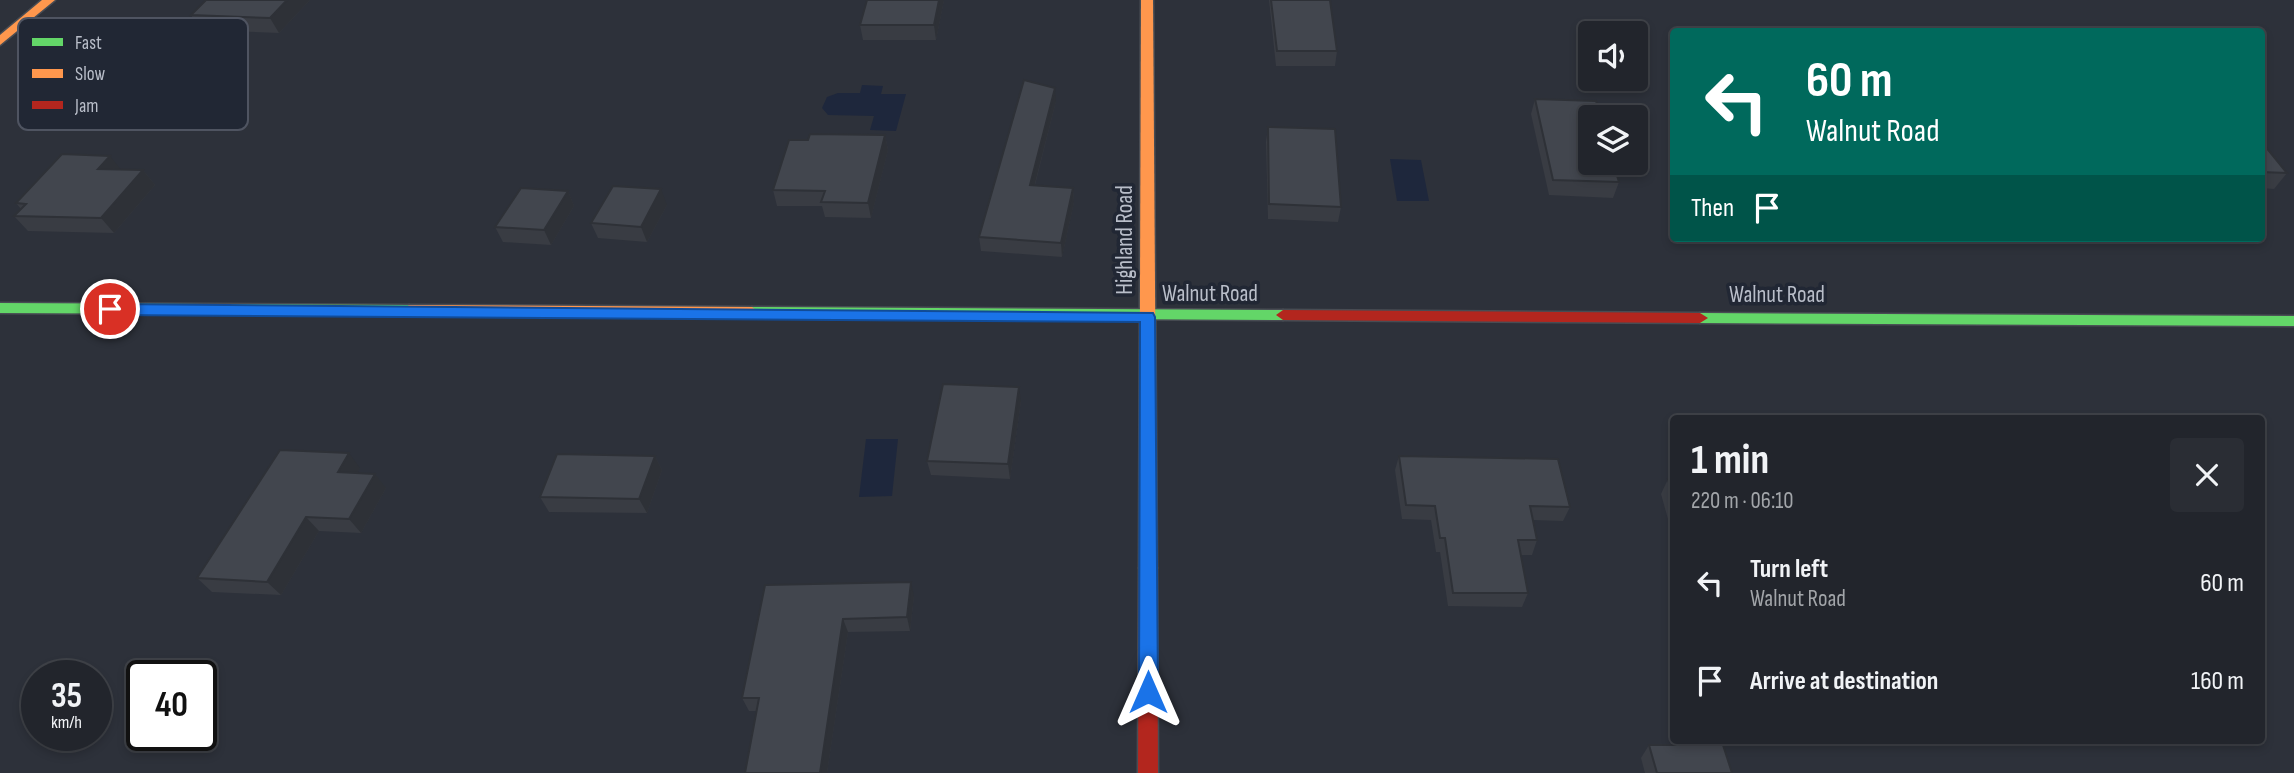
<!DOCTYPE html>
<html lang="en">
<head>
<meta charset="utf-8">
<style>
  body { margin:0; font-family:"Sofia Sans Condensed",sans-serif; background:#2a2d34; color:#f1f3f6; height:100vh; display:flex; flex-direction:column; font-size:26px; white-space:nowrap }
  * { box-sizing:border-box; margin:0 }
  p { font-size:23px; color:#a2a5a9 }
  .icon { flex:none; width:38px; height:38px; fill:none; stroke:currentColor; stroke-width:2; stroke-linecap:round; stroke-linejoin:round }
  .map { position:relative; flex:1; overflow:hidden }
  .details { position:absolute; left:1670px; top:415px; width:595px; height:329px; display:flex; flex-direction:column; background:#22252c; border-radius:7px; box-shadow:0 4px 10px #0003,0 0 0 2px #3f4248 }
  .details>* { flex:none }
  .guide { position:absolute; left:1670px; top:28px; width:595px; height:214px; border-radius:7px; box-shadow:0 4px 10px #0003,0 0 0 2px #3f4248; background:#00695c; color:#fff; overflow:hidden }
  .fabs { position:absolute; left:1578px; top:21px; display:grid; gap:14px }
  .fabs a { display:grid; place-items:center; width:70px; height:70px; border-radius:7px; background:#22252c; box-shadow:0 4px 10px #0003,0 0 0 2px #3f4248; font-size:35px }
  .speed { position:absolute; left:21px; top:660px; display:flex; gap:14px; font-size:35px; font-weight:700; text-align:center }
  .speed>* { display:grid; place-content:center; width:91px; height:91px; border-radius:50%; background:#22252c; box-shadow:0 4px 10px #0003,0 0 0 2px #3f4248; line-height:1 }
  .speed small { font-size:18px; font-weight:400 }
  .speed .limit { border:4px solid #111; border-radius:10px; background:#fff; color:#111 }
  .pin { position:absolute; display:grid; place-items:center; width:60px; height:60px; color:#fff; margin:-30px; border:4px solid #fff; border-radius:50%; box-shadow:0 2px 7px #0007 }
  .me { position:absolute; width:77px; margin:-38px; rotate:0deg; stroke-linejoin:round; filter:drop-shadow(0 0 5px #0008) }
  .turn { display:flex; align-items:center; gap:24px; height:147px; padding:0 21px; font-size:32px }
  .turn .icon { width:91px; height:91px; stroke-width:2.5 }
  .turn b { display:block; font-size:49px; line-height:60px }
  .then { display:flex; align-items:center; height:66px; padding:0 21px; background:#0003; gap:14px; font-size:26px }
  .round { display:grid; place-items:center; flex:none; width:74px; height:74px; border-radius:7px; background:#2a2d34 }
  .overview { display:flex; align-items:center; justify-content:space-between; height:119px; padding:0 21px }
  h1 { font-size:42px; font-weight:700; line-height:52px }
  ul { padding:0; list-style:none }
  li { display:flex; align-items:center; gap:21px; height:98px; padding:0 21px }
  li div { flex:1 }
  li b { display:block; font-size:26px }
  li em { font-style:normal }
  .map>svg:first-child { display:block }
</style>
</head>
<body>
<div class="map">
<svg width="2294" height="773" viewBox="0 0 2294 773">
  <rect width="100%" height="100%" fill="#2d313a"/>
  <!-- water -->
  <g fill="#1e273c">
    <polygon points="862,85 883,86 881,94 906,94 896,131 870,130 874,116 828,115 822,108 827,97 838,93 860,93"/>
    <polygon points="1390,159 1421,160 1429,201 1397,201"/>
    <polygon points="866,439 898,439 892,496 859,497"/>
  </g>
  <g fill="none" stroke-linecap="round" stroke-linejoin="round">
    <defs>
      <g id="fast">
        <polygon points="0,303 409,305 416,310 409,315 0,313"/>
        <polygon points="752,307 1283,310 1290,315 1283,320 752,317 745,312"/>
        <polygon points="1700,313 2294,316 2294,326 1700,323 1692,318"/>
      </g>
      <g id="slow">
        <polygon points="42,0 55,0 0,45 0,35"/>
        <polygon points="1141,0 1153,0 1157,568 1154,573 1148,576 1142,573 1139,568"/>
        <polygon points="409,305 752,307 759,312 752,317 409,315 402,310"/>
      </g>
      <g id="jam">
        <polygon points="1283,310 1700,313 1708,318 1700,323 1283,320 1276,315"/>
        <polygon points="1148,560 1154,563 1157,568 1158,773 1138,773 1139,568 1142,563"/>
      </g>
    </defs>
    <!-- fast casing -->
    <use href="#fast" stroke="#484c53" stroke-width="3"/>
    <!-- slow casing -->
    <use href="#slow" stroke="#484c53" stroke-width="3"/>
    <!-- jam casing -->
    <use href="#jam" stroke="#484c53" stroke-width="3"/>
    <!-- fast -->
    <use href="#fast" fill="#63d668" fill-rule="evenodd"/>
    <!-- slow -->
    <use href="#slow" fill="#ff974d" fill-rule="evenodd"/>
    <!-- jam -->
    <use href="#jam" fill="#b3261e" fill-rule="evenodd"/>
  </g>
  <!-- wall -->
  <g fill="#393c43">
    <polygon points="310,0 279,33 201,30 191,15"/>
    <polygon points="944,0 936,40 863,40 860,25"/>
    <polygon points="1269,0 1330,0 1337,51 1335,66 1276,66"/>
    <polygon points="169,79 180,94 144,130 78,125 66,110"/>
    <polygon points="1535,99 1619,182 1613,198 1549,195 1531,114"/>
    <polygon points="1056,101 1035,185 1073,188 1074,202 1062,257 981,251 979,237"/>
    <polygon points="1268,127 1341,207 1338,222 1268,219 1266,142"/>
    <polygon points="885,135 888,150 871,218 825,217 822,206 777,206 773,190 808,140"/>
    <polygon points="2261,141 2287,173 2274,189 2261,188"/>
    <polygon points="120,169 143,170 155,185 114,233 28,231 14,216 21,209 16,203"/>
    <polygon points="568,191 574,206 551,245 503,242 495,227"/>
    <polygon points="667,205 647,242 598,238 591,223"/>
    <polygon points="1021,401 1010,479 931,475 927,461"/>
    <polygon points="655,456 662,470 647,513 549,512 540,497"/>
    <polygon points="1399,456 1570,507 1563,521 1533,520 1537,540 1532,555 1520,555 1528,593 1522,607 1448,606 1440,552 1436,552 1431,520 1402,519 1395,470"/>
    <polygon points="360,468 357,473 386,488 361,533 319,531 281,595 212,592 197,578"/>
    <polygon points="1668,479 1673,479 1673,537 1661,494"/>
    <polygon points="765,585 914,596 910,631 848,632 827,773 745,773 757,711 749,711 742,698"/>
    <polygon points="1649,745 1732,773 1645,773 1641,758"/>
  </g>
  <!-- shaded-wall -->
  <g fill="#2e3137">
    <polygon points="287,0 310,0 279,33 270,18"/>
    <polygon points="939,0 944,0 936,40 934,25"/>
    <polygon points="169,79 180,94 144,130 133,115"/>
    <polygon points="1055,88 1056,101 1031,199 1030,185"/>
    <polygon points="885,135 888,150 871,218 868,203"/>
    <polygon points="110,156 122,171 98,169"/>
    <polygon points="143,170 155,185 114,233 101,218"/>
    <polygon points="1073,188 1074,202 1062,257 1061,243"/>
    <polygon points="661,189 667,205 647,242 641,227"/>
    <polygon points="568,191 574,206 551,245 544,230"/>
    <polygon points="1019,387 1021,401 1010,479 1008,464"/>
    <polygon points="349,453 360,468 350,487 338,472"/>
    <polygon points="655,456 662,470 647,513 639,499"/>
    <polygon points="375,474 386,488 361,533 349,519"/>
    <polygon points="306,517 319,531 281,595 267,582"/>
    <polygon points="911,582 914,596 910,631 907,617"/>
    <polygon points="843,619 848,632 827,773 820,773"/>
  </g>
  <!-- building -->
  <g fill="#42464e" stroke="#2e3137" stroke-width="2">
    <polygon points="206,0 287,0 270,18 191,15"/>
    <polygon points="867,0 939,0 934,25 860,25"/>
    <polygon points="1271,0 1330,0 1337,51 1277,51"/>
    <polygon points="1024,80 1055,88 1030,185 1073,188 1061,243 979,237"/>
    <polygon points="1535,99 1596,101 1601,117 1591,117 1591,163 1613,163 1619,182 1553,180"/>
    <polygon points="1268,127 1335,129 1341,207 1269,204"/>
    <polygon points="810,134 885,135 868,203 821,202 825,191 773,190 789,140 808,140"/>
    <polygon points="2261,141 2287,173 2261,172"/>
    <polygon points="62,154 110,156 98,169 143,170 101,218 14,216 26,204 16,203"/>
    <polygon points="613,186 661,189 641,227 591,223"/>
    <polygon points="521,188 568,191 544,230 495,227"/>
    <polygon points="943,384 1019,387 1008,464 927,461"/>
    <polygon points="280,450 349,453 338,472 375,474 349,519 306,517 267,582 197,578"/>
    <polygon points="557,454 655,456 639,499 540,497"/>
    <polygon points="1399,456 1558,459 1570,507 1530,506 1537,540 1518,540 1528,593 1453,593 1445,538 1440,538 1435,506 1406,505"/>
    <polygon points="1668,479 1673,479 1673,496"/>
    <polygon points="911,582 907,617 843,619 820,773 745,773 759,698 742,698 765,585"/>
    <polygon points="1649,745 1723,745 1732,773 1657,773"/>
  </g>
  <!-- route -->
  <polygon fill="#1a73e8" stroke="#114b97" stroke-width="2" points="110,304 1153,313 1155,317 1158,692 1155,699 1148,701 1141,699 1139,692 1140,322 110,315 102,309"/>
  <g text-anchor="middle" dominant-baseline="central" stroke-width="7" stroke-linejoin="round" paint-order="stroke">
    <!-- street labels -->
    <g font-size="23" fill="#b9bec9" stroke="#212734">
      <text transform="translate(1125 240) rotate(-90)">Highland Road</text>
      <text x="1210" y="294">Walnut Road</text>
      <text x="1777" y="295">Walnut Road</text>
    </g>
  </g>
  <!-- legend -->
  <rect x="18" y="18" width="230" height="112" rx="10" fill="#212734" stroke="#4f5461" stroke-width="2"/>
  <rect x="32" y="38" width="31" height="8" fill="#63d668"/>
  <rect x="32" y="69" width="31" height="9" fill="#ff974d"/>
  <rect x="32" y="101" width="31" height="8" fill="#b3261e"/>
  <g font-size="19" fill="#b9bec9">
    <text x="75" y="49">Fast</text>
    <text x="75" y="80">Slow</text>
    <text x="75" y="112">Jam</text>
  </g>
</svg>
<div class="fabs">
<a><svg class="icon" aria-label="sound" viewBox="0 0 24 24"><path d="M4 9h4l5-4v14l-5-4H4zM17 9q2 3 0 6"/></svg></a>
<a><svg class="icon" aria-label="layers" viewBox="0 0 24 24"><path d="M12 4l9 5-9 5-9-5zM3 14l9 5 9-5"/></svg></a>
</div>
<div class="speed"><div>35<small>km/h</small></div><div class="limit">40</div></div>
<div class="pin" style="left:110px;top:309px;background:#d93025"><svg class="icon" aria-label="arrive" viewBox="0 0 24 24"><path d="M6 21V4h12l-3 4 3 4H6"/></svg></div>
<svg class="me" style="left:1148px;top:692px" viewBox="-20 -20 40 40"><path d="M0-17L14 15 0 8-14 15z" fill="#1a73e8" stroke="#fff" stroke-width="4"/></svg>
<div class="guide">
<div class="turn"><svg class="icon" aria-label="left" viewBox="0 0 24 24"><path d="M17 20v-9H6M10 6l-5 5 5 5"/></svg><div><b>60 m</b>Walnut Road</div></div>
<div class="then">Then<svg class="icon" aria-label="arrive" viewBox="0 0 24 24"><path d="M6 21V4h12l-3 4 3 4H6"/></svg></div>
</div>
<section class="details">
<div class="overview"><div><h1>1 min</h1><p>220 m · 06:10</p></div><a class="round"><svg class="icon" aria-label="close" viewBox="0 0 24 24"><path d="M6 6l12 12M18 6L6 18"/></svg></a></div>
<ul>
<li><svg class="icon" aria-label="left" viewBox="0 0 24 24"><path d="M17 20v-9H6M10 6l-5 5 5 5"/></svg><div><b>Turn left</b><p>Walnut Road</p></div><em>60 m</em></li>
<li><svg class="icon" aria-label="arrive" viewBox="0 0 24 24"><path d="M6 21V4h12l-3 4 3 4H6"/></svg><div><b>Arrive at destination</b></div><em>160 m</em></li>
</ul>
</section>
</div>
</body>
</html>
